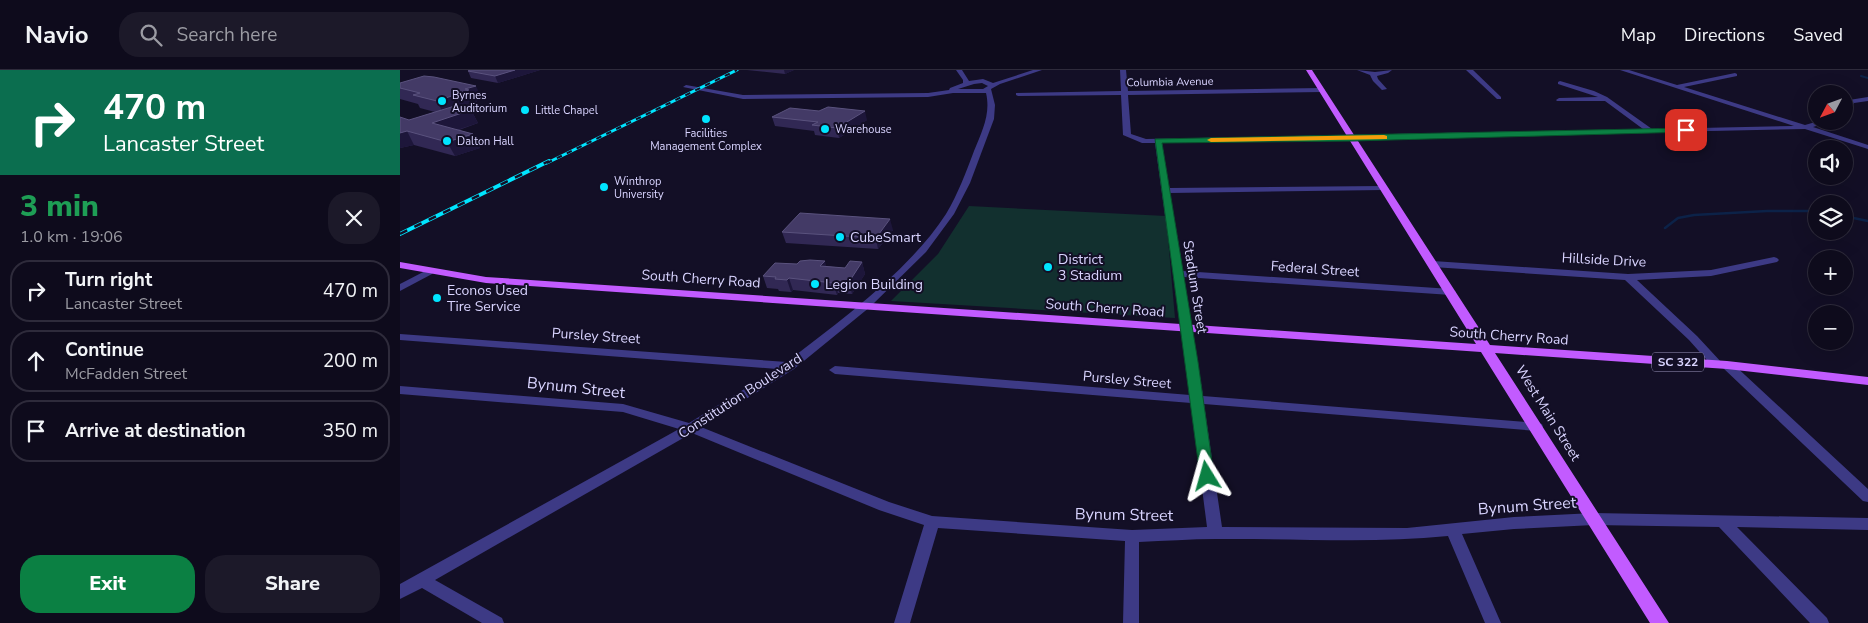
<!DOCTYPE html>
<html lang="en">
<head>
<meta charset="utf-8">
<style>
  body { margin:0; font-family:"Nunito Sans",sans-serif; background:#1c1929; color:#f1f3f6; height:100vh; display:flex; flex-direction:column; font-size:19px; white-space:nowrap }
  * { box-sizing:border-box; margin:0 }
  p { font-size:16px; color:#9b9ba3 }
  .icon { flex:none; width:28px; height:28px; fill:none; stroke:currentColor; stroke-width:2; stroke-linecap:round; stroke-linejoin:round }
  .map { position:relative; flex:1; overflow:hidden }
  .panel { display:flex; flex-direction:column; background:#0e0b1c; width:400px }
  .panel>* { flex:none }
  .banner { background:#0b6e4f; color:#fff; overflow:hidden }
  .needle { width:32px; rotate:229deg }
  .buttons { position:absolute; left:1408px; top:15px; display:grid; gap:10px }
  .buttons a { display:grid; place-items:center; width:45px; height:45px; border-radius:50%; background:#0e0b1c; box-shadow:0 5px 20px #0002,0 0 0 1px #2e2b3b; font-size:25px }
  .pin { position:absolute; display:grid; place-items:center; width:42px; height:42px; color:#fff; margin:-21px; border-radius:10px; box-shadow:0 2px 8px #0006 }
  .me { position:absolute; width:55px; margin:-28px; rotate:352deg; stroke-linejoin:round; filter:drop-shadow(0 0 4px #0008) }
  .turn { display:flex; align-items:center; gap:18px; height:105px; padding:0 20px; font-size:22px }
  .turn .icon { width:65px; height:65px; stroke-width:2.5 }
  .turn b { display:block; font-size:35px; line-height:42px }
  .round { display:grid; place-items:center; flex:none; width:52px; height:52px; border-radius:20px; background:#1c1929 }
  .summary { display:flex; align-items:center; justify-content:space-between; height:85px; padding:0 20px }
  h1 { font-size:30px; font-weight:800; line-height:38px; color:#1e9e55 }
  .button { display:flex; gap:10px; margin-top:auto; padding:10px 20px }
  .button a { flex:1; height:58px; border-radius:20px; background:#0b8043; color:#fff; font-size:20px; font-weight:800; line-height:58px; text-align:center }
  .button a+a { background:#1c1929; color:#f1f3f6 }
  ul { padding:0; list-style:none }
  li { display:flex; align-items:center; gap:15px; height:62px; margin:0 10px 8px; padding:0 10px; border:2px solid #2e2b3b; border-radius:20px }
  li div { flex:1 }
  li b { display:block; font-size:19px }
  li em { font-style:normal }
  header { display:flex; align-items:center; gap:30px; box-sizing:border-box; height:70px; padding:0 25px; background:#0e0b1c; border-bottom:1px solid #2e2b3b }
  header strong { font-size:24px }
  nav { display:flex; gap:28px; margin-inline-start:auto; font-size:18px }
  .search { width:350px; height:45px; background:#1c1929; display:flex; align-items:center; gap:12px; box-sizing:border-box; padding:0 18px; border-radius:20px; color:#9b9ba3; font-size:19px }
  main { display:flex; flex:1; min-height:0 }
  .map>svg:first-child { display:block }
</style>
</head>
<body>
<header>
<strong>Navio</strong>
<div class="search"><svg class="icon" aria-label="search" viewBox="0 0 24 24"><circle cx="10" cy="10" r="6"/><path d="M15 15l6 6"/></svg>Search here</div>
<nav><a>Map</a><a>Directions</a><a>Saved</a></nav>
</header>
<main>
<section class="panel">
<div class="banner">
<div class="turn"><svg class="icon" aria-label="right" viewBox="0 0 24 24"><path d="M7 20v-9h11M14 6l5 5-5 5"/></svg><div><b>470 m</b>Lancaster Street</div></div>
</div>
<div class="summary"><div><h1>3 min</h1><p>1.0 km · 19:06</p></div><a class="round"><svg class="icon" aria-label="close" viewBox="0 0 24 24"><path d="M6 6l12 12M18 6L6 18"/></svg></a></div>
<ul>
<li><svg class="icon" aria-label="right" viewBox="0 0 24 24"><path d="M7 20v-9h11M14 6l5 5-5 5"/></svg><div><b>Turn right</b><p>Lancaster Street</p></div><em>470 m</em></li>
<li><svg class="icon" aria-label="ahead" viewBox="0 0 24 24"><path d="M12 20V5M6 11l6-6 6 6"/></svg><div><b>Continue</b><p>McFadden Street</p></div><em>200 m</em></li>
<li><svg class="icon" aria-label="arrive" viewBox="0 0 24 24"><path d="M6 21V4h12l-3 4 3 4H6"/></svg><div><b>Arrive at destination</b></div><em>350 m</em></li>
</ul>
<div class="button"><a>Exit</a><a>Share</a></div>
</section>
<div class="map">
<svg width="1468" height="553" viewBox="0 0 1468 553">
  <rect width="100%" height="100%" fill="#130f26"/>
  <!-- green -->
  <polygon fill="#12302f" points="569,136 766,146 775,248 491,231 538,184"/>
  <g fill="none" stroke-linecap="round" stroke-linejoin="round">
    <!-- stream-far1 -->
    <polyline stroke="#0c2248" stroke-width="2" points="1461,6 1468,8"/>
    <!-- stream -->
    <g stroke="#0c2248" stroke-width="2.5">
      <polyline points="1444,146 1468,151"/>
      <polyline points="1265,158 1278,148 1294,145 1367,141 1416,141"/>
    </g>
    <!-- minor -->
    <g fill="#3d3a85" fill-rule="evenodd">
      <path d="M556 0H562L569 11 583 9 593 13 633 0H642L600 14 591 19 595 35 594 49 570 113 554 144 526 182 470 237 394 299 301 357 489 432 532 446 732 460 807 457 791 333 435 304 429 300 435 296 790 325 755 73H742L723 65 721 25 618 26 616 25V23L721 21 720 0H726L728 21 922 18 925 20 922 22 728 25 731 64 746 69 1243 59 1205 31H1157L1156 30 1159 28 1198 27 1158 14V12L1160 11 1194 21 1207 27 1252 59 1394 56 1220 0H1229L1277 15 1335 3 1337 4V6L1284 17 1405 55 1419 51H1431L1413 57 1468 75V79L1405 59 762 73 769 118 983 116 987 118 983 120 770 123 783 201 1051 219 1056 222 1051 225 784 207 803 326 1137 353 1142 354 1143 357 1142 360 1137 361 804 334 822 457 1007 458 1114 447 1194 443 1468 448V460L1337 457 1427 548 1429 553H1410L1319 457 1194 455 1114 459 1062 464 1101 553H1085L1048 466C970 474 893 468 816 469 790 469 765 471 739 472V553H723L725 471 538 458 510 553H494L524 455 479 440 292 363 35 510 102 548 104 553H82L22 518 0 529V514L279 359 223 342 0 324V316L223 334 289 353 377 299 0 270V264L387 292C441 250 509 201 546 144 558 124 566 102 574 81 582 61 591 44 586 23H553L528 27 343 29 283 17 286 15 343 25 528 23 549 20 550 18 563 13V10ZM582 13 588 16 583 19H558L574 14Z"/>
      <polygon points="957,0 975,2 992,0 988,3 977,6 978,9 987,19 982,20 973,11 970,5"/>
      <polygon points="1066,0 1073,0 1101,27 1101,29 1097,29"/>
      <polygon points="1468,27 1468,31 1454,33 1447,45 1444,47 1444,39 1449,30"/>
      <polygon points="1374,187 1377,188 1379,190 1377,192 1311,206 1237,210 1297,266 1322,293 1331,292 1468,419 1468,432 1463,431 1322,297 1314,298 1289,270 1225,210 1033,197 1028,194 1033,191 1228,204 1311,200"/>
      <polygon points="29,199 32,200 34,202 32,204 0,221 0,214"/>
    </g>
    <!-- major -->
    <polygon fill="#c25bff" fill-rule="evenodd" points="906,0 912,0 1090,275 1327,291 1468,307 1468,315 1327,299 1095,283 1269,553 1250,553 1081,282 86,213 0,198 0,192 86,207 1076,274"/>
    <defs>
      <polyline id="rail-far1" points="147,93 337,0"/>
      <polyline id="rail" points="0,164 149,91"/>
    </defs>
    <!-- rail-far1 casing -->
    <use href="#rail-far1" stroke="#00e5ff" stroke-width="3"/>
    <!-- rail casing -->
    <use href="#rail" stroke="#00e5ff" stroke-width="4"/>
    <!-- rail-far1 -->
    <use href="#rail-far1" stroke="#130f26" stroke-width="2" stroke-dasharray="5.5" stroke-linecap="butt"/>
    <!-- rail -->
    <use href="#rail" stroke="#130f26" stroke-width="2.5" stroke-dasharray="8" stroke-linecap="butt"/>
  </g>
  <!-- wall -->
  <g fill="#312854">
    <polygon points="70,0 140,0 98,13 71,8 68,1"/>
    <polygon points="347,0 394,0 385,4"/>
    <polygon points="0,13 82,29 75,32 76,34 64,38 71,40 78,53 59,60 73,64 80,78 55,86 14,75 0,78 0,47 9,50 35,42 20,38 18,34 0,29"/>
    <polygon points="419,41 467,50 439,68 415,65 414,61 375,56 372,47"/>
    <polygon points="493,160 478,179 386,173 382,162"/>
    <polygon points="462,192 465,204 452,224 438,223 437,225 393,220 391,222 379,221 378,219 367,218 363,206 426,196 445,198"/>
  </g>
  <!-- shaded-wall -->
  <g fill="#1d163a">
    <polygon points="115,0 140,0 98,13 95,6"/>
    <polygon points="384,0 394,0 385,4"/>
    <polygon points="76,16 82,29 75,32 76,34 44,45 37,31 65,19"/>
    <polygon points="71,40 78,53 39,66 32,53"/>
    <polygon points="465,41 467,50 439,68 437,58"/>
    <polygon points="7,61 14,75 0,78 0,63"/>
    <polygon points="73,64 80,78 55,86 47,72"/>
    <polygon points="490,149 493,160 478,179 476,168"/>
    <polygon points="425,191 428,203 420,196"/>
    <polygon points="462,192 465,204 452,224 449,212"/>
    <polygon points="389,208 393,220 391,222 387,210"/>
    <polygon points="435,211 438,223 437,225 433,213"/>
  </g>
  <!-- building -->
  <g fill="#433a66" stroke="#5a527e">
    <polygon points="70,0 115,0 95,6 68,1"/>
    <polygon points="24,6 34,7 76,16 65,19 69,20 37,31 13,25 20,23 0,18 0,13"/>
    <polygon points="58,35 71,40 32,53 73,64 47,72 7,61 0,63 0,47 9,50"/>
    <polygon points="428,37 465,41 437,58 412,55 418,52 372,47 390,38 419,41"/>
    <polygon points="400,143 490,149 476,168 382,162"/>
    <polygon points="410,190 425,191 420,196 445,198 450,191 462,192 449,212 435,211 433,213 389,208 387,210 375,209 376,207 363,206 375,193 397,194 400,191"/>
  </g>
  <!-- route -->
  <polygon fill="#0b8043" stroke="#07532c" points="1286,58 1288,59 1288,62 953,71 762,73 798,292 814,406 812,410 802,410 800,406 755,69"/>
  <!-- slow -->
  <polygon fill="#f59e0b" points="984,65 987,66 987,69 811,72 807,70 811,68"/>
  <!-- markers -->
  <g fill="#00e5ff" stroke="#130f26" stroke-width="2">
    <circle cx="42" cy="31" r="5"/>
    <circle cx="125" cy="40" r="5"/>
    <circle cx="306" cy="49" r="5"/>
    <circle cx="425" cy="59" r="5"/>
    <circle cx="47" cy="71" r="5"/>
    <circle cx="204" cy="117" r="5"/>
    <circle cx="440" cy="167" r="5"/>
    <circle cx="648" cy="197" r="5"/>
    <circle cx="415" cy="214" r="5"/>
    <circle cx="37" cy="228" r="5"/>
  </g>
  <g text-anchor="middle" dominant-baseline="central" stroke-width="4" stroke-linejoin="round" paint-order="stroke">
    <!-- far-street labels -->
    <g font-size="11" fill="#d9d4ff" stroke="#130f26">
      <text transform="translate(770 12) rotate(-1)">Columbia Avenue</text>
    </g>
    <!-- far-poi labels -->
    <g font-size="11" fill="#d9d4ff" stroke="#130f26" text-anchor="start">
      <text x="52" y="25">Byrnes<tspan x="52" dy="13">Auditorium</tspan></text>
      <text x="135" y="40">Little Chapel</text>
      <text x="435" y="59">Warehouse</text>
      <text x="306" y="63" text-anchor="middle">Facilities<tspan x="306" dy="13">Management Complex</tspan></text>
      <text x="57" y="71">Dalton Hall</text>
      <text x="214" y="111">Winthrop<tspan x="214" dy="13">University</tspan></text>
    </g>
    <!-- shield labels -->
    <rect fill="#130f26" stroke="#9e99be" stroke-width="1" x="1252" y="282.5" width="52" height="19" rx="4"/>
    <g font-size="12" font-weight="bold" fill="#d9d4ff">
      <text x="1278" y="292">SC 322</text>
    </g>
    <!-- poi labels -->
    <g font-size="14" fill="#d9d4ff" stroke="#130f26" text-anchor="start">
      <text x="450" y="167">CubeSmart</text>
      <text x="658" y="189">District<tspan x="658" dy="16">3 Stadium</tspan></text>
      <text x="425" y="214">Legion Building</text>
      <text x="47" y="220">Econos Used<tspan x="47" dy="16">Tire Service</tspan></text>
    </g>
    <!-- street labels -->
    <g font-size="14" fill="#d9d4ff" stroke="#130f26">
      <text transform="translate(1204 190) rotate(3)">Hillside Drive</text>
      <text transform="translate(915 199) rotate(4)">Federal Street</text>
      <text transform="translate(301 209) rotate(4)">South Cherry Road</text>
      <text transform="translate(795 217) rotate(81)">Stadium Street</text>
      <text transform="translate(705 238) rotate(4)">South Cherry Road</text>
      <text transform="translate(196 266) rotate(4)">Pursley Street</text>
      <text transform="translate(1109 266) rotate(4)">South Cherry Road</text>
      <text transform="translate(727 310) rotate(5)">Pursley Street</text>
      <text transform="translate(340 326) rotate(-33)">Constitution Boulevard</text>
      <text transform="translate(1148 343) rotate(58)">West Main Street</text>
    </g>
    <!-- near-street labels -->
    <g font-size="16" fill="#d9d4ff" stroke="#130f26">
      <text transform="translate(176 318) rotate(6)">Bynum Street</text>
      <text transform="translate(1127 436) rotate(-4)">Bynum Street</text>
      <text transform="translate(724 445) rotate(1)">Bynum Street</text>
    </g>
  </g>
</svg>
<div class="buttons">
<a><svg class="needle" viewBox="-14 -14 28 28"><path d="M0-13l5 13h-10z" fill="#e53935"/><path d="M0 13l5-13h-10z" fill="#9b9ba3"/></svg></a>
<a><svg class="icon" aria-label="sound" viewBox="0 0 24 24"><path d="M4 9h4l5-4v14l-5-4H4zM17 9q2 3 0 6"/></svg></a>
<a><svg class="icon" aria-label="layers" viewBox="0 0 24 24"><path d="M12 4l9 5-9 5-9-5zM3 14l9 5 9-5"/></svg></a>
<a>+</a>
<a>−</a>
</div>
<div class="pin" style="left:1286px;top:60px;background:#d93025"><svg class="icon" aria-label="arrive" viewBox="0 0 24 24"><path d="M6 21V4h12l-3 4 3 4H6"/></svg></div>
<svg class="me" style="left:807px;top:406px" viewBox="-20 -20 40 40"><path d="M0-17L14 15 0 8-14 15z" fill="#0b8043" stroke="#fff" stroke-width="4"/></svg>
</div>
</main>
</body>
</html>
